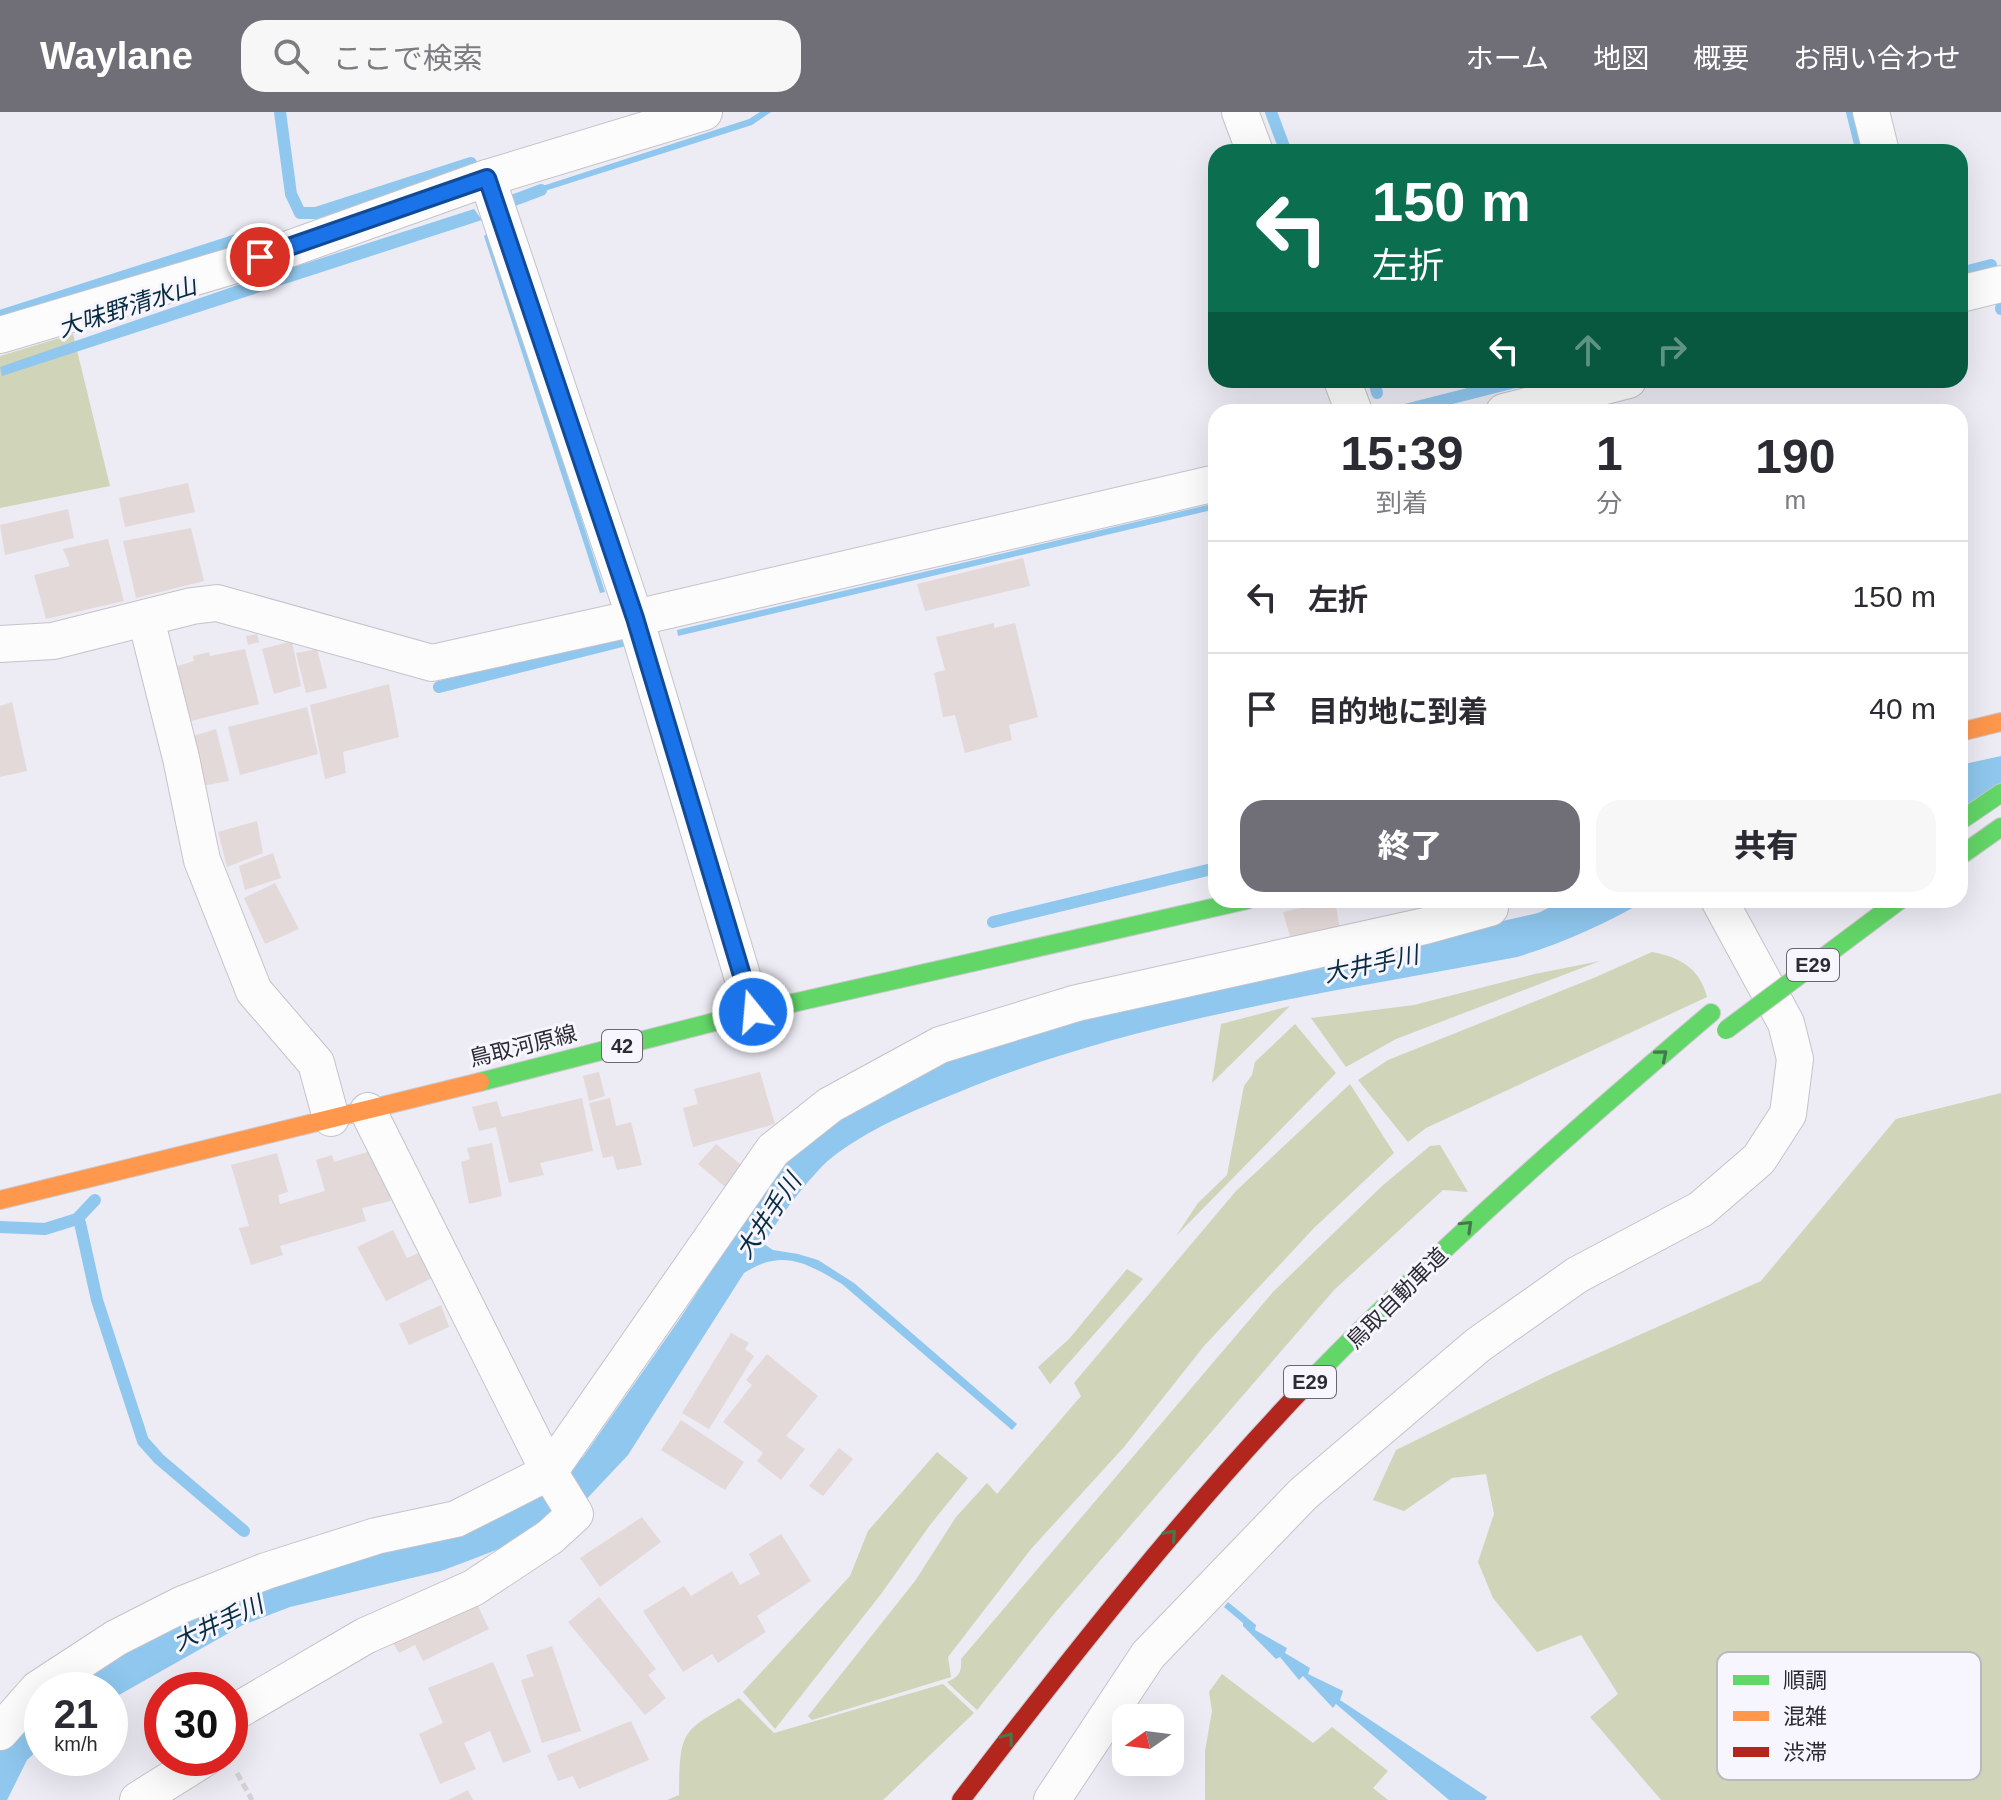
<!DOCTYPE html>
<html lang="ja">
<head>
<meta charset="utf-8">
<style>
  body { margin:0; font-family:Helvetica,"Noto Sans JP",sans-serif; background:#f7f7f7; color:#2b2b33; height:100vh; display:flex; flex-direction:column; font-size:30px; white-space:nowrap }
  * { box-sizing:border-box; margin:0 }
  p { font-size:26px; color:#7c7c81 }
  .icon { flex:none; width:44px; height:44px; fill:none; stroke:currentColor; stroke-width:2; stroke-linecap:round; stroke-linejoin:round }
  .map { position:relative; flex:1; overflow:hidden }
  .panel { position:absolute; left:1208px; top:292px; width:760px; height:504px; display:flex; flex-direction:column; background:#fff; border-radius:24px; box-shadow:0 8px 32px #0002 }
  .panel>* { flex:none }
  .hud { position:absolute; left:1208px; top:32px; width:760px; height:244px; border-radius:24px; box-shadow:0 8px 32px #0002; background:#0b6e4f; color:#fff; overflow:hidden }
  .needle { width:52px; rotate:256deg }
  .tools { position:absolute; left:1112px; top:1592px; display:grid; gap:16px }
  .tools a { display:grid; place-items:center; width:72px; height:72px; border-radius:16px; background:#fff; box-shadow:0 8px 32px #0002; font-size:40px }
  .speed { position:absolute; left:24px; top:1560px; display:flex; gap:16px; font-size:40px; font-weight:700; text-align:center }
  .speed>* { display:grid; place-content:center; width:104px; height:104px; border-radius:50%; background:#fff; box-shadow:0 8px 32px #0002; line-height:1 }
  .speed small { font-size:20px; font-weight:400 }
  .speed .limit { border:12px solid #d22; background:#fff; color:#111 }
  .pin { position:absolute; display:grid; place-items:center; width:68px; height:68px; color:#fff; margin:-34px; border:4px solid #fff; border-radius:50%; box-shadow:0 2px 8px #0007 }
  .me { position:absolute; width:88px; margin:-44px; rotate:343deg; stroke-linejoin:round; filter:drop-shadow(0 0 6px #0008) }
  .turn { display:flex; align-items:center; gap:28px; height:168px; padding:0 32px; font-size:36px }
  .turn .icon { width:104px; height:104px; stroke-width:2.5 }
  .turn b { display:block; font-size:56px; line-height:68px }
  .lanes { display:flex; align-items:center; height:76px; padding:0 32px; background:#0003; justify-content:center; gap:40px; direction:ltr }
  .lanes .off { opacity:.35 }
  .eta { display:flex; justify-content:space-evenly; align-items:center; height:136px; text-align:center }
  .eta b { font-size:48px; font-weight:800; line-height:56px }
  .action { display:flex; gap:16px; margin-top:auto; padding:16px 32px }
  .action a { flex:1; height:92px; border-radius:24px; background:#706e76; color:#fff; font-size:32px; font-weight:800; line-height:92px; text-align:center }
  .action a+a { background:#f7f7f7; color:#2b2b33 }
  ul { padding:0; list-style:none }
  li { display:flex; align-items:center; gap:24px; height:112px; padding:0 32px; border-top:2px solid #e1e1e2 }
  li div { flex:1 }
  li b { display:block; font-size:30px }
  li em { font-style:normal }
  header { display:flex; align-items:center; gap:48px; box-sizing:border-box; height:112px; padding:0 40px; background:#706e76; color:#fff }
  header strong { font-size:38px }
  nav { display:flex; gap:44px; margin-inline-start:auto; font-size:28px }
  .search { width:560px; height:72px; background:#f7f7f7; display:flex; align-items:center; gap:20px; box-sizing:border-box; padding:0 28px; border-radius:24px; color:#7c7c81; font-size:30px }
  .map>svg:first-child { display:block }
</style>
</head>
<body>
<header>
<strong>Waylane</strong>
<div class="search"><svg class="icon" aria-label="search" viewBox="0 0 24 24"><circle cx="10" cy="10" r="6"/><path d="M15 15l6 6"/></svg>ここで検索</div>
<nav><a>ホーム</a><a>地図</a><a>概要</a><a>お問い合わせ</a></nav>
</header>
<div class="map">
<svg width="2001" height="1688" viewBox="0 0 2001 1688">
  <rect width="100%" height="100%" fill="#edebf4"/>
  <!-- green -->
  <g fill="#d0d4b8">
    <polygon points="73,222 110,374 0,396 0,244"/>
    <path d="M1652 840C1679 845 1700 856 1707 885L1426 1016 1408 1030 1358 968 1388 948 1596 865Z"/>
    <polygon points="1600,849 1396,927 1346,955 1311,906 1414,893 1535,862"/>
    <polygon points="1290,894 1212,971 1221,912"/>
    <polygon points="1295,912 1336,961 1176,1124 1198,1091 1227,1063 1244,974 1252,963 1255,950"/>
    <polygon points="1350,972 1394,1041 1314,1116 1204,1234 1124,1335 1031,1437 948,1545 951,1565 812,1608 808,1604 915,1469 956,1405 987,1371 997,1382 1081,1284 1074,1271 1236,1079"/>
    <polygon points="2001,981 2001,1688 1661,1688 1590,1605 1618,1582 1581,1523 1537,1540 1493,1486 1478,1450 1494,1402 1486,1362 1452,1366 1404,1399 1373,1388 1396,1338 1549,1263 1761,1169 1896,1007"/>
    <path d="M1440 1033 1468 1080 1443 1078 1334 1178 1054 1502 977 1598 947 1570C959 1565 962 1560 961 1547L1273 1180 1382 1074 1430 1034Z"/>
    <polygon points="1127,1157 1143,1167 1050,1272 1038,1255 1069,1227"/>
    <polygon points="937,1340 968,1366 930,1413 881,1482 775,1617 743,1580 850,1464 868,1419"/>
    <polygon points="1222,1562 1313,1631 1332,1615 1388,1659 1373,1676 1388,1688 1205,1688 1205,1639 1212,1599 1209,1580"/>
    <path d="M943 1572 974 1601 883 1688H667L679 1683C680 1614 682 1621 739 1586L774 1621Z"/>
  </g>
  <!-- water -->
  <g fill="#8fc7ee">
    <polygon points="760,0 771,0 752,13 529,84 527,79 749,7"/>
    <polygon points="474,97 482,108 2,264 0,255 235,174"/>
    <polygon points="489,120 605,480 600,481 484,124"/>
    <polygon points="1216,391 1216,397 678,524 677,518"/>
    <polygon points="2001,644 2001,684 1960,695 1960,653"/>
    <path d="M1565 788H1647C1605 812 1563 831 1517 845 1329 881 1136 907 959 980 913 999 869 1016 830 1047 811 1063 775 1110 764 1132L773 1138 798 1142 818 1148 854 1171 1017 1312 1012 1318 842 1172C807 1151 782 1136 744 1161L628 1343 580 1394 527 1426 473 1447 441 1459 290 1495 243 1513 110 1588V1578H59L139 1530 250 1479 525 1392 583 1345 679 1208 781 1054 836 1000 948 944 1027 916 1538 801Z"/>
    <polygon points="1228,1490 1256,1513 1255,1518 1287,1536 1285,1541 1310,1556 1308,1562 1343,1579 1340,1588 1487,1685 1485,1688 1449,1688 1336,1592 1333,1596 1303,1564 1299,1568 1280,1545 1276,1547 1243,1514 1243,1511 1224,1495"/>
    <polygon points="42,1592 42,1634 27,1648 7,1688 0,1688 0,1633"/>
  </g>
  <g fill="none" stroke-linecap="round" stroke-linejoin="round">
    <!-- stream -->
    <g stroke="#8fc7ee" stroke-width="12">
      <polyline points="280,0 291,82 300,101 316,101 471,51"/>
      <polyline points="1271,0 1286,40"/>
      <polyline points="1852,0 1862,40"/>
      <polyline points="498,94 541,78"/>
      <polyline points="1960,161 1991,153"/>
      <polyline points="2001,196 2001,197"/>
      <polyline points="0,204 262,120"/>
      <polyline points="1374,268 1377,281"/>
      <polyline points="1397,300 1523,268"/>
      <polyline points="439,575 622,529"/>
      <polyline points="993,810 1216,756"/>
      <polyline points="80,1111 97,1188 143,1329 159,1347 244,1419"/>
      <polyline points="0,1115 45,1117 77,1107 95,1088"/>
    </g>
  </g>
  <!-- building -->
  <g fill="#e4d9d9">
    <polygon points="188,371 195,400 125,415 119,386"/>
    <polygon points="68,397 74,426 5,443 0,413"/>
    <polygon points="191,416 204,469 136,486 123,429"/>
    <polygon points="108,427 124,489 46,507 34,463 70,454 63,437"/>
    <polygon points="1023,446 1030,474 925,499 917,472"/>
    <polygon points="994,511 994,516 1015,511 1038,605 1009,613 1012,628 965,641 955,603 943,605 934,561 945,558 936,525"/>
    <polygon points="257,522 259,530 248,533 246,524"/>
    <polygon points="292,529 301,574 274,582 262,537"/>
    <polygon points="245,537 259,592 191,609 177,554 194,549 193,544 209,540 210,544"/>
    <polygon points="317,537 327,576 306,581 296,541"/>
    <polygon points="389,572 399,625 343,640 346,661 325,667 310,593"/>
    <polygon points="12,590 27,659 0,665 0,594"/>
    <polygon points="307,595 318,642 240,663 228,615"/>
    <polygon points="216,617 229,669 202,674 190,625"/>
    <polygon points="257,709 263,741 227,755 218,720"/>
    <polygon points="273,741 281,766 245,778 239,754"/>
    <polygon points="275,771 299,817 265,832 244,786"/>
    <polygon points="1335,788 1340,818 1291,828 1283,800"/>
    <polygon points="599,960 605,984 589,989 583,964"/>
    <polygon points="760,960 775,1012 693,1035 683,996 698,992 694,977"/>
    <polygon points="582,986 593,1039 540,1051 544,1063 509,1071 496,1015 479,1019 472,995 497,989 502,1005"/>
    <polygon points="610,986 616,1014 631,1010 642,1053 617,1058 613,1044 603,1046 589,991"/>
    <polygon points="492,1031 502,1084 469,1092 461,1050 470,1047 467,1036"/>
    <polygon points="716,1032 747,1058 730,1079 698,1052"/>
    <polygon points="377,1037 391,1089 362,1096 366,1109 280,1134 283,1143 251,1153 239,1116 249,1114 231,1053 277,1041 288,1080 278,1083 280,1092 325,1079 316,1048 332,1043 334,1050"/>
    <polygon points="393,1118 407,1146 423,1139 436,1164 386,1189 357,1135"/>
    <polygon points="441,1193 449,1215 409,1233 399,1212"/>
    <polygon points="731,1221 749,1231 745,1237 754,1244 709,1317 682,1301"/>
    <polygon points="767,1242 818,1284 786,1324 805,1337 781,1368 757,1349 763,1341 723,1310 752,1273 746,1268"/>
    <polygon points="681,1308 744,1350 725,1378 661,1338"/>
    <polygon points="839,1336 853,1347 823,1384 809,1374"/>
    <polygon points="642,1405 661,1430 600,1475 580,1446"/>
    <polygon points="781,1422 811,1469 757,1504 766,1520 718,1551 712,1542 683,1560 643,1499 684,1474 691,1484 732,1459 740,1473 760,1462 749,1442"/>
    <polygon points="599,1485 656,1557 648,1563 666,1586 645,1603 568,1510"/>
    <polygon points="478,1494 489,1517 423,1549 415,1533 399,1541 393,1531 416,1518"/>
    <polygon points="552,1534 581,1619 542,1631 521,1568 534,1564 526,1543"/>
    <polygon points="493,1550 531,1640 503,1651 490,1619 464,1631 476,1657 440,1672 419,1622 443,1611 428,1576"/>
    <polygon points="631,1609 649,1648 579,1677 573,1664 558,1669 547,1643"/>
    <polygon points="468,1678 473,1688 448,1688"/>
  </g>
  <g fill="none" stroke-linecap="round" stroke-linejoin="round">
    <defs>
      <g id="street">
        <polyline points="1240,0 1255,40"/>
        <polyline points="1871,0 1881,40"/>
        <polyline points="487,66 635,506 753,900"/>
        <polyline points="1960,182 2001,172"/>
        <polyline points="0,223 289,137 487,66 704,0"/>
        <polyline points="1342,268 1354,300"/>
        <polyline points="1504,300 1628,268"/>
        <polyline points="146,507 181,646 202,748 254,879 316,951 331,1006"/>
        <polyline points="0,532 53,529 192,494 217,491 432,551 635,506 1216,371"/>
        <polyline points="230,1603 365,1524 473,1476 550,1425 575,1402 549,1360 368,999"/>
        <polyline points="0,1620 38,1577 116,1526 181,1493 266,1459 376,1424 456,1407 549,1360 773,1038 830,993 940,933 1077,891 1425,814 1490,796 1488,788"/>
        <polyline points="138,1688 205,1646"/>
        <polyline points="1052,1688 1148,1543 1303,1382 1478,1233 1577,1163 1701,1097 1759,1047 1788,1002 1795,947 1786,911 1719,788"/>
      </g>
      <g id="fast">
        <polyline points="1960,709 2001,681"/>
        <polyline points="1960,744 2001,715"/>
        <polyline points="480,970 753,900 1247,788"/>
        <path d="M1315 1264C1440 1136 1575 1017 1711 901"/>
      </g>
      <g id="slow">
        <polyline points="1960,620 2001,610"/>
        <polyline points="0,1088 480,970"/>
      </g>
      <path id="jam" d="M961 1688C1073 1542 1187 1397 1315 1264"/>
    </defs>
    <!-- street casing -->
    <use href="#street" stroke="#c4c3ca" stroke-width="38"/>
    <!-- fast casing -->
    <use href="#fast" stroke="#cac9ce" stroke-width="20"/>
    <!-- slow casing -->
    <use href="#slow" stroke="#cac9ce" stroke-width="20"/>
    <!-- jam casing -->
    <use href="#jam" stroke="#cac9ce" stroke-width="20"/>
    <!-- path -->
    <polyline stroke="#d4d2d5" stroke-width="5" stroke-dasharray="8 4" stroke-linecap="butt" points="237,1661 252,1688"/>
    <!-- street -->
    <use href="#street" stroke="#fcfcfd" stroke-width="36"/>
    <!-- fast -->
    <use href="#fast" stroke="#63d668" stroke-width="18"/>
    <!-- slow -->
    <use href="#slow" stroke="#ff974d" stroke-width="18"/>
    <!-- jam -->
    <use href="#jam" stroke="#b3261e" stroke-width="18"/>
    <defs>
      <polyline id="fast-bridge" points="1726,918 1900,788"/>
    </defs>
    <!-- fast-bridge casing -->
    <use href="#fast-bridge" stroke="#cac9ce" stroke-width="20" stroke-linecap="butt"/>
    <!-- fast-bridge -->
    <use href="#fast-bridge" stroke="#63d668" stroke-width="18"/>
  </g>
  <!-- one-way arrows -->
  <defs><path id="oneway-chevron" d="M-2-3.5L2.5 0L-2 3.5" fill="none" stroke-width="1.6" stroke-linecap="round" stroke-linejoin="round" transform="scale(2)"/></defs>
  <g stroke="#45784a">
    <use href="#oneway-chevron" transform="translate(1662 943) rotate(-40)"/>
    <use href="#oneway-chevron" transform="translate(1467 1114) rotate(-44)"/>
    <use href="#oneway-chevron" transform="translate(1171 1423) rotate(-48)"/>
    <use href="#oneway-chevron" transform="translate(1008 1626) rotate(-53)"/>
  </g>
  <g fill="none" stroke-linecap="round" stroke-linejoin="round">
    <defs>
      <polyline id="route" points="260,145 487,66 635,506 753,900"/>
    </defs>
    <!-- route casing -->
    <use href="#route" stroke="#114b97" stroke-width="20"/>
    <!-- route -->
    <use href="#route" stroke="#1a73e8" stroke-width="14"/>
  </g>
  <g text-anchor="middle" dominant-baseline="central" stroke-width="6" stroke-linejoin="round" paint-order="stroke">
    <!-- shield labels -->
    <g fill="#f7f5fd" stroke="#69686f" stroke-width="2">
      <rect x="1787" y="837" width="52" height="32" rx="6"/>
      <rect x="602" y="918" width="40" height="32" rx="6"/>
      <rect x="1284" y="1254" width="52" height="32" rx="6"/>
    </g>
    <g font-size="20" font-weight="bold" fill="#2c2b32">
      <text x="1813" y="853">E29</text>
      <text x="622" y="934">42</text>
      <text x="1310" y="1270">E29</text>
    </g>
    <!-- street labels -->
    <g font-size="22" fill="#2c2b32" stroke="#f7f5fd">
      <text transform="translate(523 934) rotate(-14)">鳥取河原線</text>
      <text transform="translate(1397 1186) rotate(-45)">鳥取自動車道</text>
    </g>
    <!-- water labels -->
    <g font-size="24" font-style="italic" fill="#082c42" stroke="#f7f5fd">
      <text transform="translate(127 195) rotate(-18)">大味野清水山</text>
      <text transform="translate(1371 852) rotate(-12)">大井手川</text>
      <text transform="translate(768 1104) rotate(-56)">大井手川</text>
      <text transform="translate(218 1511) rotate(-25)">大井手川</text>
    </g>
  </g>
  <!-- legend -->
  <rect x="1717" y="1540" width="264" height="128" rx="12" fill="#f7f5fd" stroke="#bab8c0" stroke-width="2"/>
  <rect x="1733" y="1563" width="36" height="10" fill="#63d668"/>
  <rect x="1733" y="1599" width="36" height="10" fill="#ff974d"/>
  <rect x="1733" y="1635" width="36" height="10" fill="#b3261e"/>
  <g font-size="22" fill="#2c2b32">
    <text x="1783" y="1576">順調</text>
    <text x="1783" y="1612">混雑</text>
    <text x="1783" y="1648">渋滞</text>
  </g>
</svg>
<div class="tools">
<a><svg class="needle" viewBox="-14 -14 28 28"><path d="M0-13l5 13h-10z" fill="#e53935"/><path d="M0 13l5-13h-10z" fill="#7c7c81"/></svg></a>
</div>
<div class="speed"><div>21<small>km/h</small></div><div class="limit">30</div></div>
<div class="pin" style="left:260px;top:145px;background:#d93025"><svg class="icon" aria-label="arrive" viewBox="0 0 24 24"><path d="M6 21V4h12l-3 4 3 4H6"/></svg></div>
<svg class="me" style="left:753px;top:900px" viewBox="-20 -20 40 40"><circle r="17" fill="#1a73e8" stroke="#fff" stroke-width="3"/><path d="M0-11L8 9 0 5-8 9z" fill="#fff"/></svg>
<div class="hud">
<div class="turn"><svg class="icon" aria-label="left" viewBox="0 0 24 24"><path d="M17 20v-9H6M10 6l-5 5 5 5"/></svg><div><b>150 m</b>左折</div></div>
<div class="lanes"><svg class="icon" aria-label="left" viewBox="0 0 24 24"><path d="M17 20v-9H6M10 6l-5 5 5 5"/></svg><svg class="icon off" aria-label="ahead" viewBox="0 0 24 24"><path d="M12 20V5M6 11l6-6 6 6"/></svg><svg class="icon off" aria-label="right" viewBox="0 0 24 24"><path d="M7 20v-9h11M14 6l5 5-5 5"/></svg></div>
</div>
<section class="panel">
<div class="eta">
<div><b>15:39</b><p>到着</p></div>
<div><b>1</b><p>分</p></div>
<div><b>190</b><p>m</p></div>
</div>
<ul>
<li><svg class="icon" aria-label="left" viewBox="0 0 24 24"><path d="M17 20v-9H6M10 6l-5 5 5 5"/></svg><div><b>左折</b></div><em>150 m</em></li>
<li><svg class="icon" aria-label="arrive" viewBox="0 0 24 24"><path d="M6 21V4h12l-3 4 3 4H6"/></svg><div><b>目的地に到着</b></div><em>40 m</em></li>
</ul>
<div class="action"><a>終了</a><a>共有</a></div>
</section>
</div>
</body>
</html>
